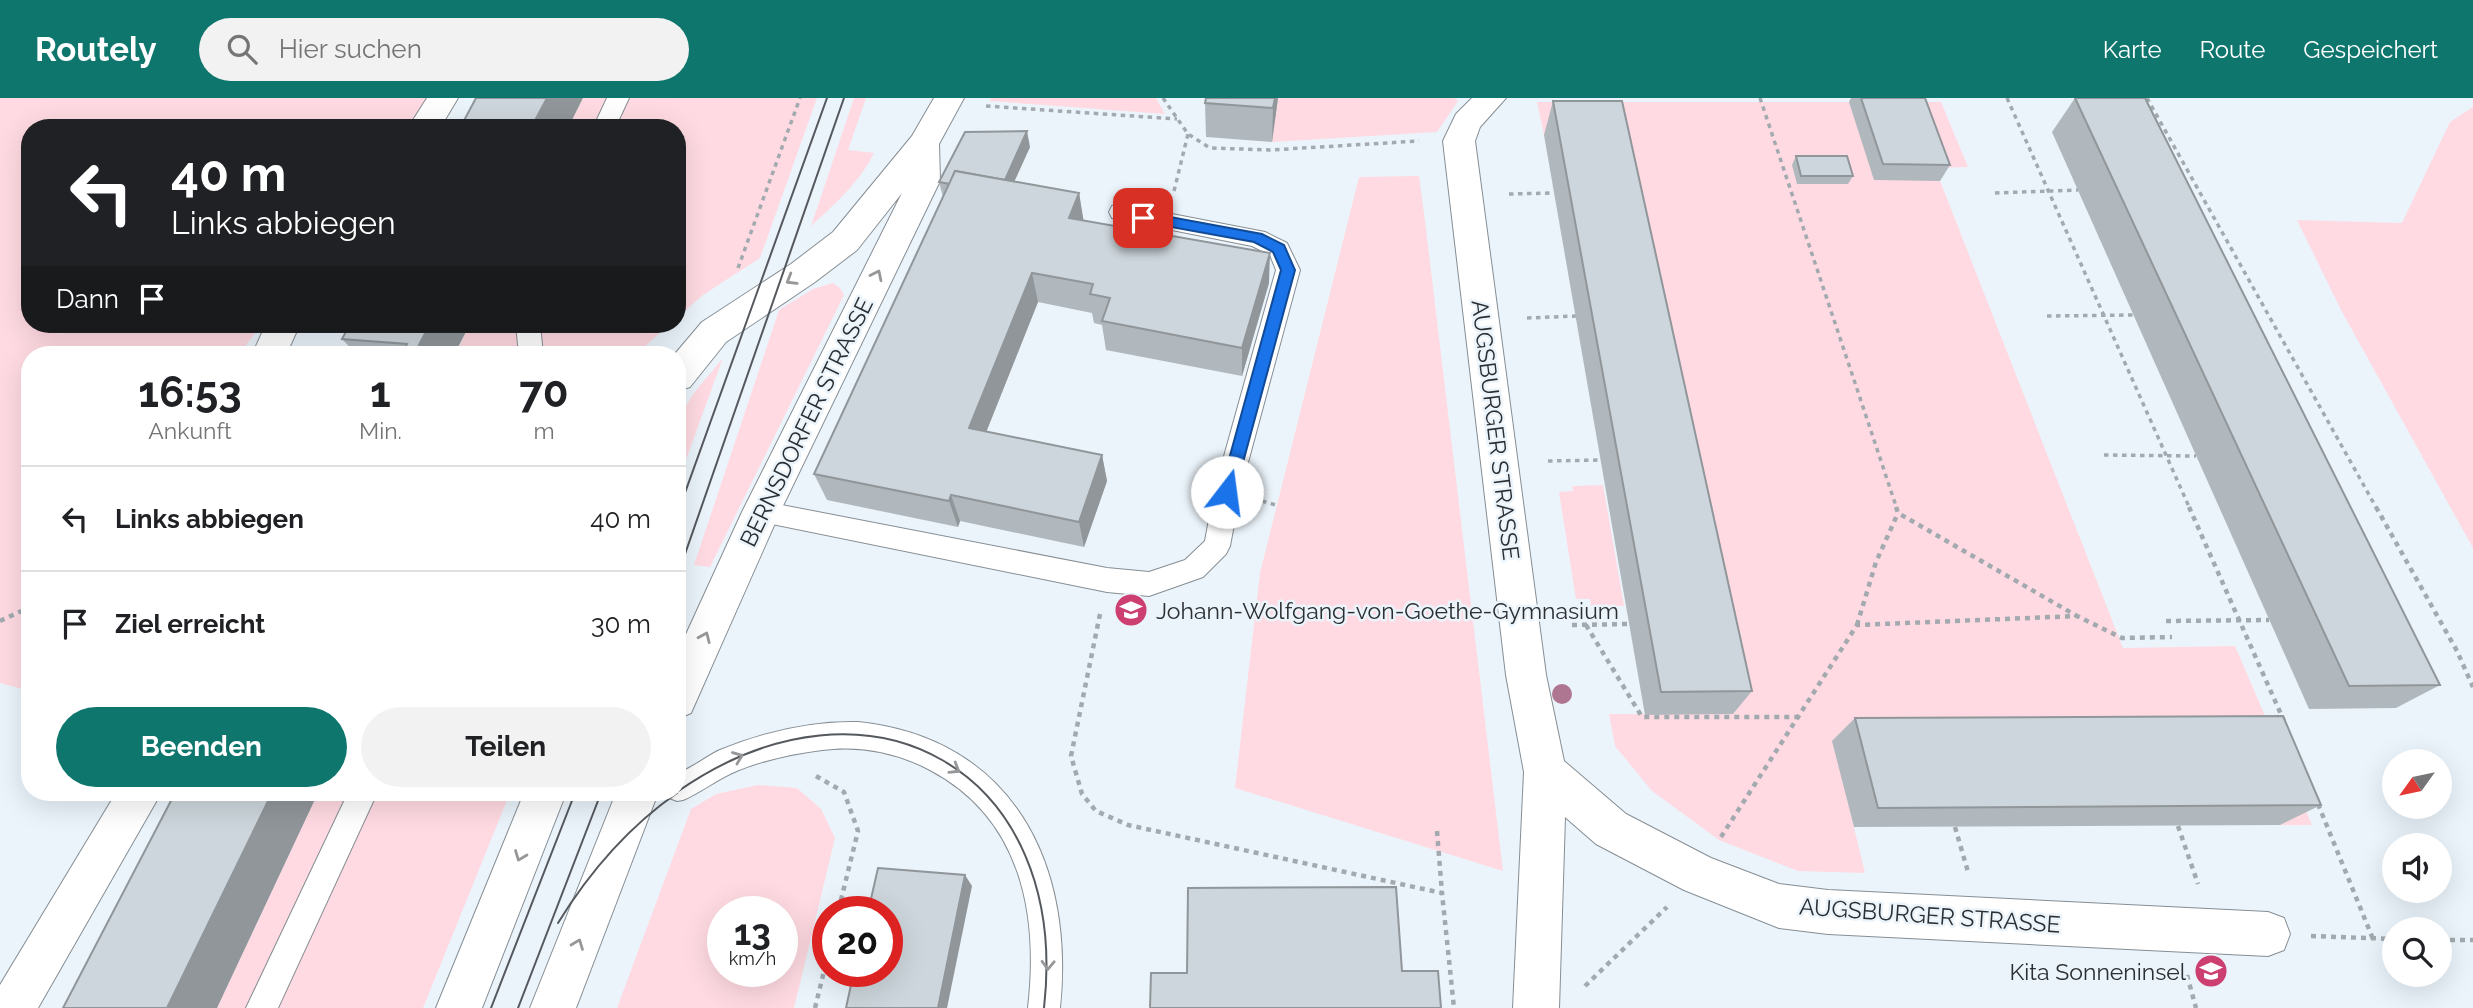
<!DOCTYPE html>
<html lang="de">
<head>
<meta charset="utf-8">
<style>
  body { margin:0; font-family:Raleway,sans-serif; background:#f2f2f2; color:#202124; height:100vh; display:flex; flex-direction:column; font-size:26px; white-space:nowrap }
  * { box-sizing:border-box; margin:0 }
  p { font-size:23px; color:#757577 }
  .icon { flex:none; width:38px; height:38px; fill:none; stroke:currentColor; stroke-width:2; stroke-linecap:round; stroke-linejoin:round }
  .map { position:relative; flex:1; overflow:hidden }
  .sheet { position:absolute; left:21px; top:248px; width:665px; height:455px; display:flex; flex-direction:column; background:#fff; border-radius:28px; box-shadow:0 7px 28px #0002 }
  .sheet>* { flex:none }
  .hud { position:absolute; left:21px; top:21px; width:665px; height:214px; border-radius:28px; box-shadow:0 7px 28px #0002; background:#202124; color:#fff; overflow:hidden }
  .needle { width:46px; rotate:237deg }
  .tools { position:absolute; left:2382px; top:651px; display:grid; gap:14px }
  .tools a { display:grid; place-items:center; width:70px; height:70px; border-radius:50%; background:#fff; box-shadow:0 7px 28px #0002; font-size:35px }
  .speed { position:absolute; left:707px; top:798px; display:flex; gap:14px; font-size:35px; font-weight:700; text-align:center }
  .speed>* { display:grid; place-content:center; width:91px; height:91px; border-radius:50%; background:#fff; box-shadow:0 7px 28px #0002; line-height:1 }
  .speed small { font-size:18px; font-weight:400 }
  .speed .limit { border:10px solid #d22; background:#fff; color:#111 }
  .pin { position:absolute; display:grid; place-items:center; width:60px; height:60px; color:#fff; margin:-30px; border-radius:14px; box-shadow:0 4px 10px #0006 }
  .me { position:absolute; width:77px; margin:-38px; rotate:15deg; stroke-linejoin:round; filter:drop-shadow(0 0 5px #0008) }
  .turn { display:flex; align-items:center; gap:24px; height:147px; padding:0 35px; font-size:32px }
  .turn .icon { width:91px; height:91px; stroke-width:2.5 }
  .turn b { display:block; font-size:49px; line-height:60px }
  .then { display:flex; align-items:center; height:66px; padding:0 35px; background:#0003; gap:14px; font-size:26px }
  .eta { display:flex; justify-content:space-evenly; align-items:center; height:119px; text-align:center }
  .eta b { font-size:42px; font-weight:700; line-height:49px }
  .primary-button { display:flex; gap:14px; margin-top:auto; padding:14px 35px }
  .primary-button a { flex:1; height:80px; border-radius:42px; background:#0f766e; color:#fff; font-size:28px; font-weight:700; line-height:80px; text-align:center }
  .primary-button a+a { background:#f2f2f2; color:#202124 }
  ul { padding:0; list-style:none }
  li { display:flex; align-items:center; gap:21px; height:105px; padding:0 35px; border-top:2px solid #e0e0e0 }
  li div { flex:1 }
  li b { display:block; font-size:26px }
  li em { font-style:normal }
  header { display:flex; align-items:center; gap:42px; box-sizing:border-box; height:98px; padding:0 35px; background:#0f766e; color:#fff }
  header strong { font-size:33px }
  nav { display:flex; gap:38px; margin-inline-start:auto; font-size:24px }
  .search { width:490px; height:63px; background:#f2f2f2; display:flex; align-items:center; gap:18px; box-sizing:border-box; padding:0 24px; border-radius:38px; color:#757577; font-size:26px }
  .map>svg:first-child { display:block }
</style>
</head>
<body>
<header>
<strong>Routely</strong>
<div class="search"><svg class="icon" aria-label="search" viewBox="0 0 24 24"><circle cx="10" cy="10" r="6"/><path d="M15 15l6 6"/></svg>Hier suchen</div>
<nav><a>Karte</a><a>Route</a><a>Gespeichert</a></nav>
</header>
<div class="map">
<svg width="2473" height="910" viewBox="0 0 2473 910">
  <rect width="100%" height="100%" fill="#ebf4fb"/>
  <!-- green -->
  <g fill="#ffdae2" fill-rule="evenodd">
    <polygon points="0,0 430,0 408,30 30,30 30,226 262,226 246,247 244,257 30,257 30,593 0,585"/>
    <polygon points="583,0 817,0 760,160 703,197 677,220 677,30 568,30"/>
    <path d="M854 0H866L848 52 874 55C859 85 835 106 811 128Z"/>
    <polygon points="991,0 1156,0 1165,16 990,3"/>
    <polygon points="1278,0 1454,0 1458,3 1437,34 1272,44"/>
    <polygon points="1537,4 1941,4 1968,69 1935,70 2123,550 2235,548 2312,727 2280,727 2244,640 1833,643 1865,775 1798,773 1719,742 1652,693 1615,648 1609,616 1733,616 1611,37 1544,37"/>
    <polygon points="2473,9 2473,450 2341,212 2297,122 2402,125 2450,24"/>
    <polygon points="1419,78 1425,123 1503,773 1235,690 1260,475 1359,79"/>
    <polygon points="833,185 840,190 844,197 710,469 694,467 779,212 813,191"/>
    <polygon points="470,226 670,226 635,257 455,257"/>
    <polygon points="723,260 677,386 677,323 693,296"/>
    <polygon points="1603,387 1624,508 1591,508 1590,501 1576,501 1559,394 1573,393 1572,388"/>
    <path d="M758 687 797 690 821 711 835 740 794 910H617L691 711 716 696ZM723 814H782V873H723Z"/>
    <polygon points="318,695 510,695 423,910 217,910"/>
  </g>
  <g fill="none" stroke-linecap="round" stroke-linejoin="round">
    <defs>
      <g id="service">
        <polygon points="607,0 629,0 615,30 593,30"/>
        <polygon points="1120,106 1265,134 1287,145 1300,172 1240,394 1230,448 1226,456 1203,479 1149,498 1107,494 752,422 748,414 752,406 761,403 1107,470 1149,474 1185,462 1205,443 1214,394 1276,172 1270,157 1252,148 1112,120 1109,114 1112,108"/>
        <polygon points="516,226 540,226 543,257 519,257"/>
        <path d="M858 624C1013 640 1075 767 1060 910H1028C1039 815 1021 720 930 672 896 654 860 647 822 652 791 656 758 663 730 676 713 684 700 695 683 702L677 703 667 699 665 695H677V675C692 671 706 658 720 652 764 634 811 623 858 624Z"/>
        <polygon points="348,695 377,695 278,910 246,910"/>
      </g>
      <g id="minor">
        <polygon points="427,0 458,0 440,30 408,30"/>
        <polygon points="1472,0 1506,0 1480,29 1475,43 1546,577 1564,663 1626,716 1711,760 1779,786 1828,792 2268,814 2284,820 2290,836 2284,852 2268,858 1828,836 1779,830 1684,792 1596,746 1565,719 1559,910 1513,910 1524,674 1506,577 1443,43 1456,16"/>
        <polygon points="266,226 300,226 286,257 252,257"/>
        <polygon points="116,695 161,695 38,910 0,910 0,887"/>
      </g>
      <g id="tertiary">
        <polygon points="934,0 964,0 939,46 940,83 780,414 691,615 677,621 677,556 742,414 902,95 857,152 815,184 726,244 690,289 677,293 677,257 674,257 702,224 791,166 833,134 912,38"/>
        <polygon points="524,695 566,695 482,910 436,910"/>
        <polygon points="616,695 658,695 576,910 530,910"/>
      </g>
    </defs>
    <!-- service casing -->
    <use href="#service" stroke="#868e94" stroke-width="2"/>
    <!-- minor casing -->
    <use href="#minor" stroke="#868e94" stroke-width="2"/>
    <!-- tertiary casing -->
    <use href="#tertiary" stroke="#868e94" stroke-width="2"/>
    <!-- path-far1 -->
    <g stroke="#a3aaaf" stroke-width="3.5" stroke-dasharray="4.5 4.5" stroke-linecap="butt">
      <polyline points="1163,0 1188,36 1210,50 1270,52 1419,43"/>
      <polyline points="1760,0 1897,411"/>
      <polyline points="2007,0 2190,411"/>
      <polyline points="2147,0 2377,411"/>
      <polyline points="986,8 1177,21"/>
      <polyline points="1174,93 1188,36"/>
      <polyline points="1995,95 2078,92"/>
      <polyline points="1509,96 1554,95"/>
      <polyline points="738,170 800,0"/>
      <polyline points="2047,218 2133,217"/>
      <polyline points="1527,220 1576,218"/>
      <polyline points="2104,357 2196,358"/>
      <polyline points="1548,363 1601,362"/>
      <polyline points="1262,403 1276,407"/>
    </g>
    <!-- path -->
    <g stroke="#a3aaaf" stroke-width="4.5" stroke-dasharray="5 5" stroke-linecap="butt">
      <polyline points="1896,409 1898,415 2077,518"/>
      <polyline points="2189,409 2284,623"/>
      <polyline points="2376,409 2457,553 2473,589"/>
      <polyline points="1100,516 1071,658 1082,696 1096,713 1128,727 1442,795 1454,910"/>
      <polyline points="0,523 30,509"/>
      <polyline points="2166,523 2269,522"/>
      <polyline points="1572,527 1629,526"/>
      <polyline points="1586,527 1642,619 1797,619"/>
      <polyline points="1857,527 1876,464 1898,415"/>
      <polyline points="816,678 844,694 858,733 838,814"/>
      <polyline points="2318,706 2373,841"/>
      <polyline points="2178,728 2198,786"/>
      <polyline points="1955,729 1968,774"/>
      <polyline points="1437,733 1442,795"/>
      <polyline points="1721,739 1857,527 2077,518 2122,540 2172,539"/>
      <polyline points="2311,838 2394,841"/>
      <polyline points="2440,842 2473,842"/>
      <polyline points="2187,877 2196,910"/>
      <polyline points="1585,888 1667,809"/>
      <polyline points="815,910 828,857"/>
    </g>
    <!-- service -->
    <use href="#service" fill="#fff" fill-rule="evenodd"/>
    <!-- minor -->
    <use href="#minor" fill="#fff" fill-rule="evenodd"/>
    <!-- tertiary -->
    <use href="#tertiary" fill="#fff" fill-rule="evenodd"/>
    <!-- tram -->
    <g stroke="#55595d" stroke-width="2">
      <polyline points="677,417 827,0"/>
      <polyline points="677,479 844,0"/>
      <path d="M677 694C870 559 1071 673 1044 910"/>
      <path d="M558 825C590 773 627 730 677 695"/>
      <polyline points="491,910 575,695"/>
      <polyline points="518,910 601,695"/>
    </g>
  </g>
  <!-- trees -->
  <circle fill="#af7692" cx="1562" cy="596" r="10"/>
  <!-- wall -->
  <g fill="#b0b8bd">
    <polygon points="1278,0 1272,44 1206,39 1205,5"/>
    <polygon points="1851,0 1925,0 1950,67 1940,83 1874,82 1849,4"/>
    <polygon points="2075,0 2440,587 2396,610 2309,611 2052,34"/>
    <polygon points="1553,3 1752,593 1733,616 1645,617 1544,37"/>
    <polygon points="1030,49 1014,83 1079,95 1083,122 1269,185 1242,278 1106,252 1102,227 1094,225 1092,215 1038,204 986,334 1102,357 1107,383 1084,449 960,423 958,429 827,402 814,376 943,99 939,84"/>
    <polygon points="1796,58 1853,78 1848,86 1797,86 1792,67"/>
    <polygon points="342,241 458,250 490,257 357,257"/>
    <polygon points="1855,620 2321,707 2280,727 1854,729 1832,643"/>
  </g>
  <!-- shaded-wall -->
  <g fill="#90969a">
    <polygon points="547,0 583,0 568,30 531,30"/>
    <polygon points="1275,0 1278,0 1272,44 1273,10"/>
    <polygon points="1027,33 1030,49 1002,111 999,95"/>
    <polygon points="1079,95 1084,125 1069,120"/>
    <polygon points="1270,155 1269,185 1242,278 1242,250"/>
    <polygon points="1032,175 1038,204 977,357 969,330"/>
    <polygon points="430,226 470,226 454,257 419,247"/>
    <polygon points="1102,357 1107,383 1084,449 1079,424"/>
    <polygon points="951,397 960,423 958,429 949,403"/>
    <polygon points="272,695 318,695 217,910 167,910"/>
    <polygon points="965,777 972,788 947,910 938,910"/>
  </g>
  <!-- building -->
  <g fill="#cdd6dc" stroke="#90969a" stroke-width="2">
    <polygon points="476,0 547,0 531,30 460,30"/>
    <polygon points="1206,0 1275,0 1273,10 1205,5"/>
    <polygon points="1861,0 1925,0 1950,67 1883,66"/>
    <polygon points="2075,0 2145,0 2440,587 2349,588"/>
    <polygon points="1553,3 1622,3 1752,593 1661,594"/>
    <polygon points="1027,33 1005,82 955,73 950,86 939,84 965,34"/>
    <polygon points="1796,58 1847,58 1853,78 1801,78"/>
    <polygon points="955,73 1079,95 1069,120 1270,155 1242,250 1102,223 1110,200 1090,196 1093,186 1032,175 969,330 1102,357 1079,424 951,397 949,403 814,376"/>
    <polygon points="350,226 430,226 419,247 487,253 485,257 402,257 407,246 342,241"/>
    <polygon points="2283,618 2321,707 1878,710 1855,620"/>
    <polygon points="175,695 272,695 167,910 63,910"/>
    <polygon points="878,770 965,777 938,910 846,910 854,873 887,873 887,814 868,814"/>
    <polygon points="1396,789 1402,873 1438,873 1441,910 1150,910 1151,875 1187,875 1188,790"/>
  </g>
  <!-- one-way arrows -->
  <defs><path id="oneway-chevron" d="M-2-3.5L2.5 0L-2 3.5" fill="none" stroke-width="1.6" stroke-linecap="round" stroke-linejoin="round" transform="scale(1.75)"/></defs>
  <g stroke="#969798">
    <use href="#oneway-chevron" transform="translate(877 177) rotate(-64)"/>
    <use href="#oneway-chevron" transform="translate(791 182) rotate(149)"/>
    <use href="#oneway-chevron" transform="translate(705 539) rotate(-66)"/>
    <use href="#oneway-chevron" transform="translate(738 659) rotate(-21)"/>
    <use href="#oneway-chevron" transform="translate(955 671) rotate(31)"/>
    <use href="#oneway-chevron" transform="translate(520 758) rotate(111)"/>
    <use href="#oneway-chevron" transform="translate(578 846) rotate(-69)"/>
    <use href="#oneway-chevron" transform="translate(1048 867) rotate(92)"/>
  </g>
  <!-- route -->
  <polygon fill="#1a73e8" stroke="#114b97" stroke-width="2" points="1143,114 1262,136 1284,147 1295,172 1235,394 1227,401 1220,394 1281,172 1273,154 1254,144 1138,123 1138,116"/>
  <!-- icons -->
  <defs>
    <symbol id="school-disc" viewBox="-11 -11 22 22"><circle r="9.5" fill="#cc3f70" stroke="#ebf4fb"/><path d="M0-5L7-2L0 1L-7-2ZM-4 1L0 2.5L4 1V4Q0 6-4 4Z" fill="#fff"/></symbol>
  </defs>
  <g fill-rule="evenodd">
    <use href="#school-disc" x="1112" y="493" width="38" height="38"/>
    <use href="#school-disc" x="2192" y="854" width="38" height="38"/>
  </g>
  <g text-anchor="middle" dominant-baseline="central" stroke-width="5" stroke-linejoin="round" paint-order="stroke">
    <!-- street labels -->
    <g font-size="23" fill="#2c2f32" stroke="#ebf4fb">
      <text transform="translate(806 324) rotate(-64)">BERNSDORFER STRASSE</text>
      <text transform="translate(1496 332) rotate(83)">AUGSBURGER STRASSE</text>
      <text transform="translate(1930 817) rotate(4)">AUGSBURGER STRASSE</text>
    </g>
    <!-- poi labels -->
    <g font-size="23" fill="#2c2f32" stroke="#ebf4fb" text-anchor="start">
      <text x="1156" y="512">Johann-Wolfgang-von-Goethe-Gymnasium</text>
      <text x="2186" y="873" text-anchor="end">Kita Sonneninsel</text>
    </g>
  </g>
</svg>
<div class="tools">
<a><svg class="needle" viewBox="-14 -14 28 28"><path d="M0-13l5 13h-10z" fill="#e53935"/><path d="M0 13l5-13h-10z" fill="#757577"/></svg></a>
<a><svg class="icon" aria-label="sound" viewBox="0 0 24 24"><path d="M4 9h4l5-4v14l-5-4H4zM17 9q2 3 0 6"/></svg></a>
<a><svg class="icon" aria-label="search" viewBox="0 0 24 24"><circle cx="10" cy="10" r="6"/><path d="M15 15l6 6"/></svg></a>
</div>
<div class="speed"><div>13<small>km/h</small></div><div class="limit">20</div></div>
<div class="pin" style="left:1143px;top:120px;background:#d93025"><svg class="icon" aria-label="arrive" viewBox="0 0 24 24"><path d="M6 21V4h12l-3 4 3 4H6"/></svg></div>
<svg class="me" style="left:1227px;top:394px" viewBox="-20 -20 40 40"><circle r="19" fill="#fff"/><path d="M0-13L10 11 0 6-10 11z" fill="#1a73e8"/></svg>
<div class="hud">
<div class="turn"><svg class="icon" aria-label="left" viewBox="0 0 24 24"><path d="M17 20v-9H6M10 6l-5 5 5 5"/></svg><div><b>40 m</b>Links abbiegen</div></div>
<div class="then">Dann<svg class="icon" aria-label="arrive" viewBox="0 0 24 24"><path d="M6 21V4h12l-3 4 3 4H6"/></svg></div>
</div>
<section class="sheet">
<div class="eta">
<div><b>16:53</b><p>Ankunft</p></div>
<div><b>1</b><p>Min.</p></div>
<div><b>70</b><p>m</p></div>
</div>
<ul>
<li><svg class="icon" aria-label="left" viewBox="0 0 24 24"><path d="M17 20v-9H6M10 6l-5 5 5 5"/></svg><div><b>Links abbiegen</b></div><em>40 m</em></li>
<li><svg class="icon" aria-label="arrive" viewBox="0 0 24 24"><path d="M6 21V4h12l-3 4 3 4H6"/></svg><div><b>Ziel erreicht</b></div><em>30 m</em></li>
</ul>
<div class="primary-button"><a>Beenden</a><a>Teilen</a></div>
</section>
</div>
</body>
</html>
